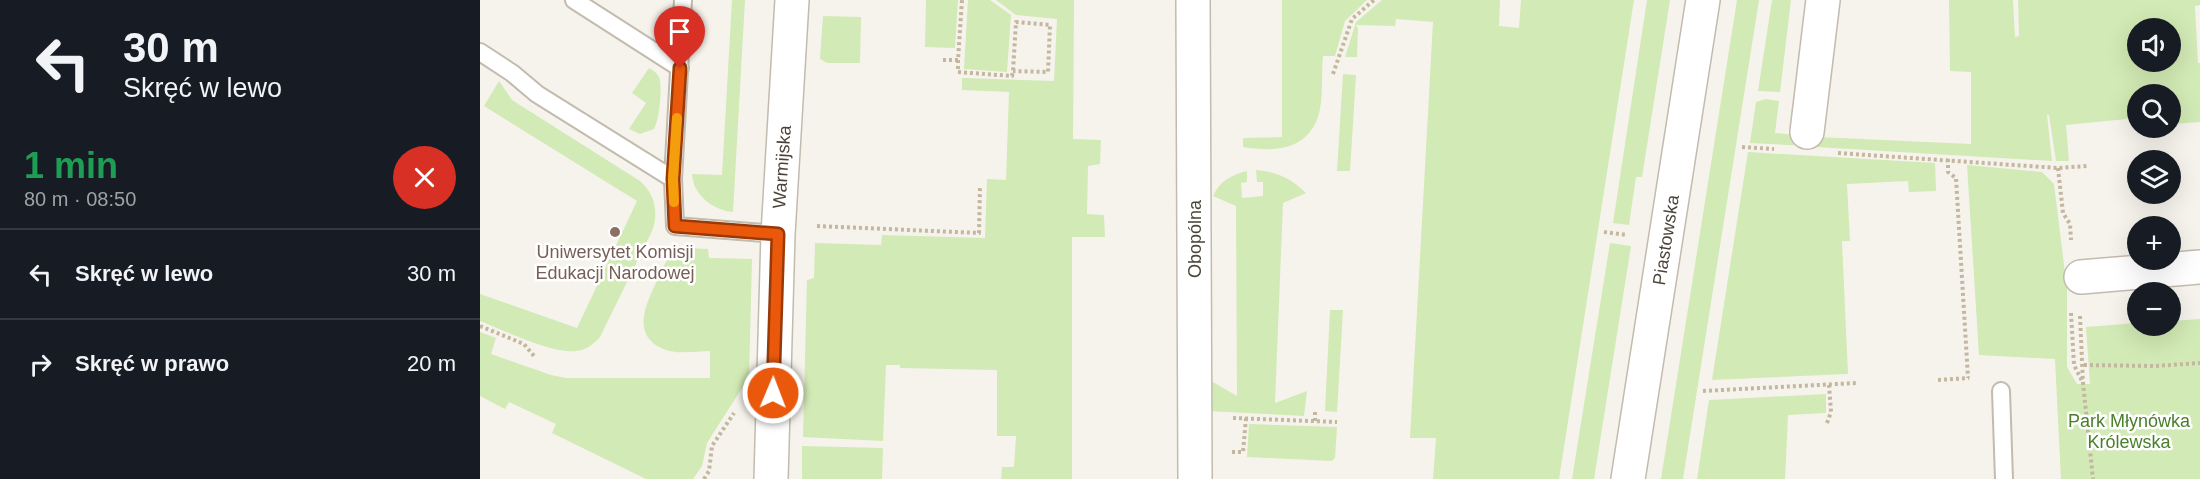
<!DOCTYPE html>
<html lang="pl">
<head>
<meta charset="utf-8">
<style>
  body { margin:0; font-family:Arial,sans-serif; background:#242831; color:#f1f3f6; height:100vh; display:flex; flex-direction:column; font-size:22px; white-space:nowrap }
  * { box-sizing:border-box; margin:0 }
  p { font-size:20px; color:#9ea1a6 }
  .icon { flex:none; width:33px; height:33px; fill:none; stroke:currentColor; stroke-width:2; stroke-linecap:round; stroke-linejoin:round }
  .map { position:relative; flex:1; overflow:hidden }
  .panel { display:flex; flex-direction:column; background:#171b24; width:480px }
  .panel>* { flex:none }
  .hud { background:#171b24; color:#f1f3f6; overflow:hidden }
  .controls { position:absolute; left:1647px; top:18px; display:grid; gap:12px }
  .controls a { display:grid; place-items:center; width:54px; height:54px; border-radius:50%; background:#171b24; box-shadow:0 6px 24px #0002; font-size:30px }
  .pin { position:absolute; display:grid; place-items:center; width:51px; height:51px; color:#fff; margin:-62px -26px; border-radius:50% 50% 50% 0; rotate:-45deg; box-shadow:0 0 6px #0007 }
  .pin .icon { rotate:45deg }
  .me { position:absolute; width:66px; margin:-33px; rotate:1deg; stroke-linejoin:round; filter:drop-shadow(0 0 4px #0008) }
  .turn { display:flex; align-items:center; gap:21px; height:126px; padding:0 24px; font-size:27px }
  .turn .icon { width:78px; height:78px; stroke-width:2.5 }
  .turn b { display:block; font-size:42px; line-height:51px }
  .round { display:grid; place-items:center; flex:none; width:63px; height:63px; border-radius:32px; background:#242831 }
  .headline { display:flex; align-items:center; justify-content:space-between; height:102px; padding:0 24px }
  h1 { font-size:36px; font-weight:800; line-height:45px; color:#1e9e55 }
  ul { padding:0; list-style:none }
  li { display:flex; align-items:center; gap:18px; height:90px; padding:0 24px; border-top:2px solid #363941 }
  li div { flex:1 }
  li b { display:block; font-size:22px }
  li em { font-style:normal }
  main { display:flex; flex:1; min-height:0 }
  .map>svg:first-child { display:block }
</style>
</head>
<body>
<main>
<section class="panel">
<div class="hud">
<div class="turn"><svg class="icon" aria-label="left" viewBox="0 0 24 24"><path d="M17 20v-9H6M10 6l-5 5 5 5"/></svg><div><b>30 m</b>Skręć w lewo</div></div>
</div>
<div class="headline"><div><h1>1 min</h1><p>80 m · 08:50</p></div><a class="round" style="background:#d93025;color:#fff"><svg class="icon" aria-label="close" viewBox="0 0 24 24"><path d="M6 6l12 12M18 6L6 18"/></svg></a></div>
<ul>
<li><svg class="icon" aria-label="left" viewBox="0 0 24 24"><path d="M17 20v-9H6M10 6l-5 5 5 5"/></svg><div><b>Skręć w lewo</b></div><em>30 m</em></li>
<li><svg class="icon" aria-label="right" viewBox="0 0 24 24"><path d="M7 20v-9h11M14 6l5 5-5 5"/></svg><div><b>Skręć w prawo</b></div><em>20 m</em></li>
</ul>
</section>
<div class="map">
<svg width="1720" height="479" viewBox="0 0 1720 479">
  <rect width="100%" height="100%" fill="#f6f3ec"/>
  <!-- green -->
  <g fill="#d2eab5" fill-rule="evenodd">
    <path d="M252 0H265L253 212C233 210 213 195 212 174L242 175Z"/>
    <polygon points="446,0 478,0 475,48 445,47"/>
    <polygon points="488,0 510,0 531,15 527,72 484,69"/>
    <polygon points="516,0 594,0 593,139 621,140 620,164 608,166 607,214 624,215 625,237 592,237 592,479 521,479 522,467 534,467 536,436 517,436 517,370 420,368 420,365 406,365 403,441 323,437 327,280 334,278 335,243 401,245 402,235 505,238 507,179 526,180 529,92 482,90 482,78 574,81 577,19 536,15"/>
    <path d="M802 0H887L865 21 855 56H843C841 74 844 99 838 117 826 151 793 152 763 147V138L802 137Z"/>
    <polygon points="902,0 1020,0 1019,26 1039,28 1041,0 1154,0 1079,479 953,479 956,438 930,438 953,22 916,19 915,26 876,25 878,28 877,57 865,57 876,22"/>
    <polygon points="1167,0 1190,0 1162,177 1156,177 1149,225 1133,223"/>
    <polygon points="1257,0 1279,0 1203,479 1181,479"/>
    <polygon points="1292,0 1311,0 1300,92 1278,91"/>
    <path d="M1469 0H1533L1535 37 1539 36 1538 0H1720V5L1715 6 1718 63H1720V122L1694 124V117H1691L1690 94H1658L1657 118 1586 125 1589 161H1576L1569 115H1567L1572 161 1336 147 1338 137 1491 144V72L1470 71ZM1658 28H1690V62H1658Z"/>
    <polygon points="343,16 381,17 380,63 347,63 340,59"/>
    <path d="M169 68C173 70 177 73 179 77 183 86 179 121 174 129L160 134 149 129 166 103 152 93Z"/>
    <polygon points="863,74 876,75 870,171 857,171"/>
    <path d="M19 81 32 100 160 181C175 194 179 213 172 231L120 337C114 344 106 350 96 351 72 354 23 330 0 321V294L97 328 157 201 4 106Z"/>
    <polygon points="1286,99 1299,101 1295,133 1318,135 1330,146 1270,143 1276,102"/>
    <polygon points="1268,152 1455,163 1456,191 1429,192 1428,181 1367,184 1370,241 1362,241 1368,374 1232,380"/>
    <polygon points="1487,165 1562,172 1574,184 1587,289 1587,367 1597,384 1610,384 1606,327 1657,323 1658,326 1690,326 1691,321 1720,319 1720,479 1581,479 1575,359 1499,355"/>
    <path d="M776 170C797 172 811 178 826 193L803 203 795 403 827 391 824 416 726 411V378L757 396 756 206 733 196C740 181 751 175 767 171V182L761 183 762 198 783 196V182H777Z"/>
    <polygon points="1130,243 1151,246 1114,479 1092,479"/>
    <path d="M207 248 228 249 229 258 272 259 269 377 227 443 222 466 213 479H166L72 433 76 424 29 402 25 409 0 396V332L16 338 11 354 71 375 86 378H230V351C216 351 196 355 183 349 153 336 164 308 175 285 182 270 188 249 207 248Z"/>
    <polygon points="850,310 863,310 857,412 845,411"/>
    <polygon points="1346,394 1346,413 1308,415 1305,479 1217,479 1229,400"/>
    <polygon points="769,424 857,427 855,458 852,461 767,457"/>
    <polygon points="322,446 403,448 402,479 322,479"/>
  </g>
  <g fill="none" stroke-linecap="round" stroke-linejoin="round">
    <defs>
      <g id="service">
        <polyline points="94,0 200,68"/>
        <polyline points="203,0 193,179 195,226 298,234"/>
        <polyline points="0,52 32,73 57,94 193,179"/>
        <polyline points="1521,391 1524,479"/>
      </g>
      <g id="minor">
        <polyline points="713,0 715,479"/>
        <polyline points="1327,132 1343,0"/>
        <polyline points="1601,277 1720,267"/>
        <polyline points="291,479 298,234 312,0"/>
      </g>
      <polyline id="tertiary" points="1148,479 1223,0"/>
    </defs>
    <!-- service casing -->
    <use href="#service" stroke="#c2bbae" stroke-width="20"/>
    <!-- minor casing -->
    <use href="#minor" stroke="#c2bbae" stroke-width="36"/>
    <!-- tertiary casing -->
    <use href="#tertiary" stroke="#c2bbae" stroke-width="36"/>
    <!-- path -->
    <g stroke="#c4b79f" stroke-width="4" stroke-dasharray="3 3" stroke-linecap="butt">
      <polyline points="463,60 478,60 482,0"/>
      <polyline points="478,60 478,72 532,76 533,71 536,22 570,25 568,72 533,71"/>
      <polyline points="853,74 872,19 894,0"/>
      <polyline points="1262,147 1294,149"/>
      <polyline points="1358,153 1578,168 1607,166"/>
      <polyline points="1468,159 1468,172 1476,178 1488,378"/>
      <polyline points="1578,168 1583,213 1590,224 1591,240"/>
      <polyline points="337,226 499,233 500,186"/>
      <polyline points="1124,232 1147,235"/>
      <polyline points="1591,313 1594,365 1603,383"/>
      <polyline points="1600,316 1603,383 1613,479"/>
      <polyline points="0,326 44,344 54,356"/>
      <polyline points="1604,365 1675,366 1720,363"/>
      <polyline points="1458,380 1489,378"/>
      <polyline points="1223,391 1376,383"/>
      <polyline points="753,418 857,422"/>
      <polyline points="835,421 835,411"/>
      <polyline points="1347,423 1351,412 1349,385"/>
      <polyline points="752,452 763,452 766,418"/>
      <polyline points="224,479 229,471 232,446 254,413"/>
    </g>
    <!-- service -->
    <use href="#service" stroke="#fff" stroke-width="16"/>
    <!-- minor -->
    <use href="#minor" stroke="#fff" stroke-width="33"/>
    <!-- tertiary -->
    <use href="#tertiary" stroke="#fff" stroke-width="33"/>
  </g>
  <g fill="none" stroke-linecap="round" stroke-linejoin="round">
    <defs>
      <polyline id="route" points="200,68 193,179 195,226 298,234 293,393"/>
    </defs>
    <!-- route casing -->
    <use href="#route" stroke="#983908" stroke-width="15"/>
    <!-- route -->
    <use href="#route" stroke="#ea580c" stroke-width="10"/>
    <!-- slow -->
    <polyline stroke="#f59e0b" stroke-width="10" points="194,202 193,179 197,118"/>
  </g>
  <!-- markers -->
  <circle fill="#8d6e63" stroke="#fff" stroke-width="2" cx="135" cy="232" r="6"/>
  <g text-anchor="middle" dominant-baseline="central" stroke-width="5" stroke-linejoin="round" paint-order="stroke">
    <!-- street labels -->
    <g font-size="18" fill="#4b4439" stroke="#fff">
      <text transform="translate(302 167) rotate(-86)">Warmijska</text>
      <text transform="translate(715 239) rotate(-90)">Obopólna</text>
      <text transform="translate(1186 240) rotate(-81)">Piastowska</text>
    </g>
    <!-- education labels -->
    <g font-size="18" fill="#785e54" stroke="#fff">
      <text x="135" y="252">Uniwersytet Komisji<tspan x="135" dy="21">Edukacji Narodowej</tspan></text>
    </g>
    <!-- park labels -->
    <g font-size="18" fill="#4a7f2a" stroke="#fff">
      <text x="1649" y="421">Park Młynówka<tspan x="1649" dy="21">Królewska</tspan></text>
    </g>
  </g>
</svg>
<div class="controls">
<a><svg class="icon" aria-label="sound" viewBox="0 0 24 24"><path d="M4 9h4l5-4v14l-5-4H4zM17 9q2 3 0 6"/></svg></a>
<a><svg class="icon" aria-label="search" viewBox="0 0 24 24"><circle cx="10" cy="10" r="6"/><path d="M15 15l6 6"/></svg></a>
<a><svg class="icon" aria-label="layers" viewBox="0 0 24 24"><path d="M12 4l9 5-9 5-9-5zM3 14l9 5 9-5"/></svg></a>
<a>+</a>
<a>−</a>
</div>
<div class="pin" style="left:200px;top:68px;background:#d93025"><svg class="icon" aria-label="arrive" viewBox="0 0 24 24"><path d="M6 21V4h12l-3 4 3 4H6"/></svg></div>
<svg class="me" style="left:293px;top:393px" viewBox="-20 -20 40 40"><circle r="17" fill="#ea580c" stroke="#fff" stroke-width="3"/><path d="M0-11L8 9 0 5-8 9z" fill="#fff"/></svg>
</div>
</main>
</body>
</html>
